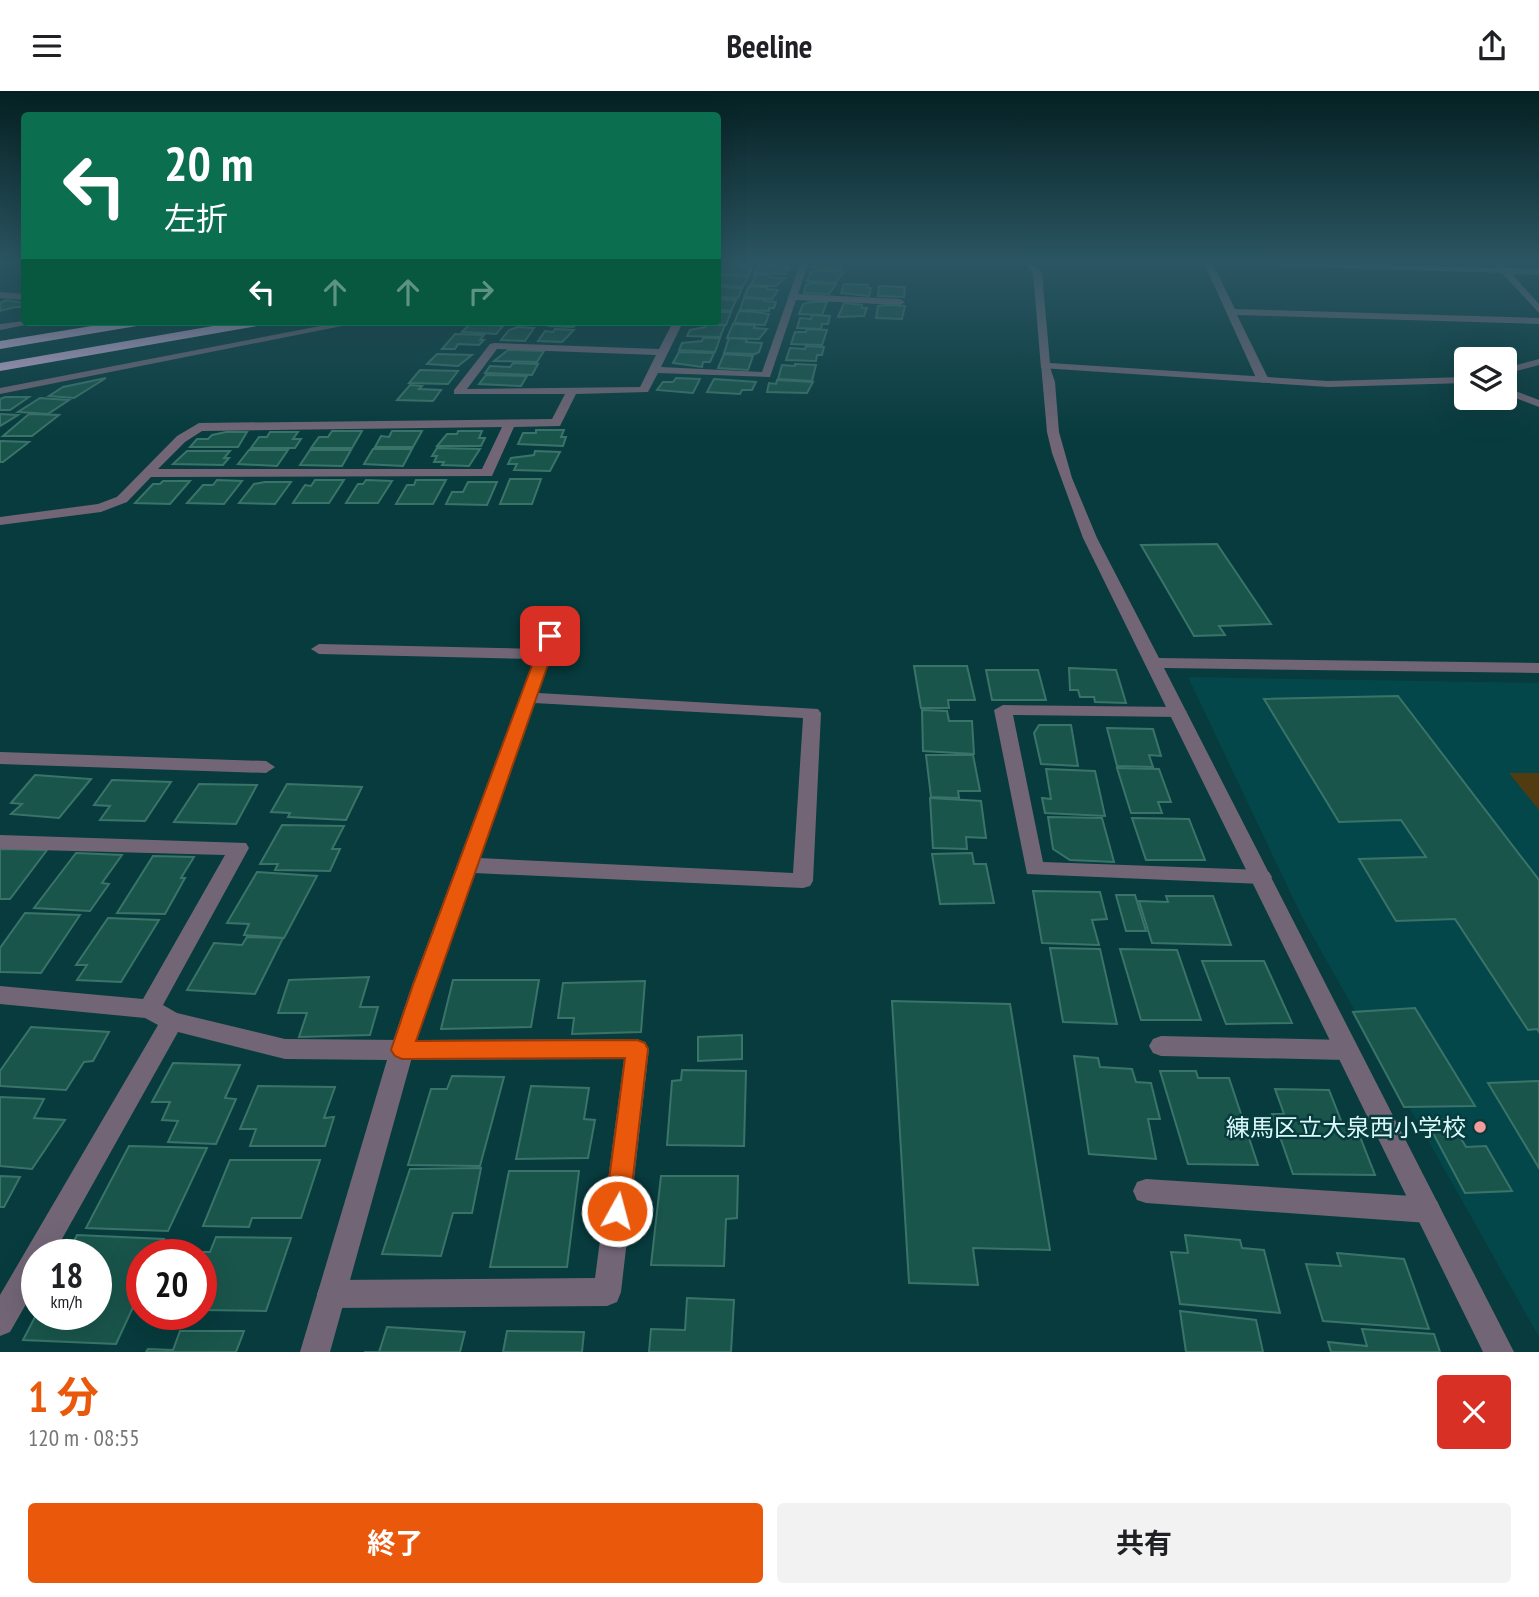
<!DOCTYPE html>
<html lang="ja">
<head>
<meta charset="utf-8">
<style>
  body { margin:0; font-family:"PT Sans Narrow","Noto Sans JP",sans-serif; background:#f2f2f2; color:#202124; height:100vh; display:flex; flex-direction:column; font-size:26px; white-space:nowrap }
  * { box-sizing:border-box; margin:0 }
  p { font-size:23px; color:#757577 }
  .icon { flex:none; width:38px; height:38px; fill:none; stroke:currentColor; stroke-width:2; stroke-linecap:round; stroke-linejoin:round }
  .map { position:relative; height:1261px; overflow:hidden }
  .panel { display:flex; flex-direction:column; background:#fff; flex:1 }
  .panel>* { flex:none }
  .top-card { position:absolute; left:21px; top:21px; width:700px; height:214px; border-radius:7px; box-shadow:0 7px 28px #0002; background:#0b6e4f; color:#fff; overflow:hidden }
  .controls { position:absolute; left:1454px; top:256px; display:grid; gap:14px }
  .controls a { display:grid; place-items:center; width:63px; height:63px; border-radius:7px; background:#fff; box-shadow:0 7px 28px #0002; font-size:35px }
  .speed { position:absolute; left:21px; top:1148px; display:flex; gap:14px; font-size:35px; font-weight:700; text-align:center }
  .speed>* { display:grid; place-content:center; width:91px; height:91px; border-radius:50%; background:#fff; box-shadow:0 7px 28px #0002; line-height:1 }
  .speed small { font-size:18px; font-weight:400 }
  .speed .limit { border:10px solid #d22; background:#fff; color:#111 }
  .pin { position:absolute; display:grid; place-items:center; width:60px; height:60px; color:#fff; margin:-30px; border-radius:14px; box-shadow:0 4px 10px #0006 }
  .me { position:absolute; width:77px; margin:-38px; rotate:7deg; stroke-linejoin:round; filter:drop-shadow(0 0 5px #0008) }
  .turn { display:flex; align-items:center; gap:24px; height:147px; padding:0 28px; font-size:32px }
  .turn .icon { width:91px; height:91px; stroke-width:2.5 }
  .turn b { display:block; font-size:49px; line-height:60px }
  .lanes { display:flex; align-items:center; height:66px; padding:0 28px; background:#0003; justify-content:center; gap:35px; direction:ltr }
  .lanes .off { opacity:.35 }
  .round { display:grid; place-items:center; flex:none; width:74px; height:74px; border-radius:7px; background:#f2f2f2 }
  .overview { display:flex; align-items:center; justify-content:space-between; height:119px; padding:0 28px }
  h1 { font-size:42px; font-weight:700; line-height:52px; color:#ea580c }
  .action { display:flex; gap:14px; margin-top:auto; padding:14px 28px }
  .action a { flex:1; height:80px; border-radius:7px; background:#ea580c; color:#fff; font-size:28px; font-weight:700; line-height:80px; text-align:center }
  .action a+a { background:#f2f2f2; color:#202124 }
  header { display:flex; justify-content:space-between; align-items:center; height:91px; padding:0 28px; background:#fff; font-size:32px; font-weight:700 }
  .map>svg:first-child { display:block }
</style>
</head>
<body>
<header><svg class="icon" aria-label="menu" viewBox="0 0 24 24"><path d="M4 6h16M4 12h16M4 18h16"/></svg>Beeline<svg class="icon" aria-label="share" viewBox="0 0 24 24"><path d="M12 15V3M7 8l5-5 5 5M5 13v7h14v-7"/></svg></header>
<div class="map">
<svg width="1539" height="1261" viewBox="0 0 1539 1261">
  <rect width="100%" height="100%" fill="#073b3d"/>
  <!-- built -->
  <polygon fill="#04474a" points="1188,586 1539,592 1539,1246 1302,826"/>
  <!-- green -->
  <polygon fill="#513b11" points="1509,682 1539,682 1539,719"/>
  <!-- building -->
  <g fill="#19554b" stroke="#3a7469" stroke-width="2">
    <polygon points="816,170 843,170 840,178 814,176"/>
    <polygon points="725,173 747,174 746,176 752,176 749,184 720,183"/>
    <polygon points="760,173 776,173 775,175 790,176 785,183 755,182"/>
    <polygon points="823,179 844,181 835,192 807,190 811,181"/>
    <polygon points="756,183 771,184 770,186 785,187 776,195 751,194"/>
    <polygon points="727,184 748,186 743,195 718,194 718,186"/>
    <polygon points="811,192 836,193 829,203 804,202 806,194"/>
    <polygon points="844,193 868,194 867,197 871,197 869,205 841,202"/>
    <polygon points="749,195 767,196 767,198 778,199 772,208 744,206"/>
    <polygon points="879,195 905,196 904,206 878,205"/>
    <polygon points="718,196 742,197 738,207 718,206"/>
    <polygon points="744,207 765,208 764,210 776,211 774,217 769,217 769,220 740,219"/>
    <polygon points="718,208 736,209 731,220 718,219"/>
    <polygon points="6,209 24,212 24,216 15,216 0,220 0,212"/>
    <polygon points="810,211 827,211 822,224 799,223 803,213"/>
    <polygon points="844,212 862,214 862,217 867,217 864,225 838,226"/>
    <polygon points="885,214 905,215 902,228 876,227 878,215"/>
    <polygon points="739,220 756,221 769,223 765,234 734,232"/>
    <polygon points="718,221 731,221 726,234 695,232 718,231"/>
    <polygon points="812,224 830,225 828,233 822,233 821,238 797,237 800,227 811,228"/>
    <polygon points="552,231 581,231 573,236 549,235"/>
    <polygon points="470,233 503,235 496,243 462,241"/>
    <polygon points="733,233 755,234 754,237 767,238 759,248 727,247"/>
    <polygon points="707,234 725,234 720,246 687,245 690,239 705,236"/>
    <polygon points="518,236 534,237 525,250 501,249 509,239"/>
    <polygon points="555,238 574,239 562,251 538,250 545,240 553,241"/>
    <polygon points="807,238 827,239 822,254 791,253 795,241 806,241"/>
    <polygon points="455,243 484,244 480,249 484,249 479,254 458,253 455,258 442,258"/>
    <polygon points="703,247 720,247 715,261 679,259 682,252 702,250"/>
    <polygon points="729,247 747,248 746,251 762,252 759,261 755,263 724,262"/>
    <polygon points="806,255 824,256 822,264 817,264 816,270 786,269 790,257 805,258"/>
    <polygon points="508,259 544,260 537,271 494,270"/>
    <polygon points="679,261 714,262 710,271 703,271 702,276 673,272"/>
    <polygon points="437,263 472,264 458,275 427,273"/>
    <polygon points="724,263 753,265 748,279 718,277"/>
    <polygon points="513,272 538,273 532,284 485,282 490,275 510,276"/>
    <polygon points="795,273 816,274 812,290 778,288 782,274 795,275"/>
    <polygon points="420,279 458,280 448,293 409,292"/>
    <polygon points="486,284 527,285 521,295 479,293"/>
    <polygon points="106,287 74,307 49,305 63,296"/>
    <polygon points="676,287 700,288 693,302 657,299 663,291 673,291"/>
    <polygon points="714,288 756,291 752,299 742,299 740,303 707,301"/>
    <polygon points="777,289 813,291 807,302 767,301 769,292 776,293"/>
    <polygon points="410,294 422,295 419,298 441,299 433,310 397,309"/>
    <polygon points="5,306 29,306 10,319 0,319 0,308"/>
    <polygon points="40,307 69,309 48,323 18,321"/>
    <polygon points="0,323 18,324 0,335"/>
    <polygon points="29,323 59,324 32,345 3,345"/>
    <polygon points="536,339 564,339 561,346 566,346 563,355 518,353 523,342 536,342"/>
    <polygon points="332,340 362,340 352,357 311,357 319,346 328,346"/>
    <polygon points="392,340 422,340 413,356 375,356 381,345 389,346"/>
    <polygon points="458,340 482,340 479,347 485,347 481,355 437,355 447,343 457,343"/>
    <polygon points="226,341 247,341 238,356 190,356 197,348 208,348 212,344"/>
    <polygon points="270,341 298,341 293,348 301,348 295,357 251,357 259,346 267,346"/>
    <polygon points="0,350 29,351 3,371 0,371"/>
    <polygon points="437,357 480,358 469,375 442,374 444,371 434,371 437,365 432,365"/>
    <polygon points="373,358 412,358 403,375 364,373"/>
    <polygon points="249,359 288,359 277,375 238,373"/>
    <polygon points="310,359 351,359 342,375 300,374"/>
    <polygon points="187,360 230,360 224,367 229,367 223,374 173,373"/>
    <polygon points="535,360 560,361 550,380 514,379 517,373 508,373 511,367 534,364"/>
    <polygon points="510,388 541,388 532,413 500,413"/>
    <polygon points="217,389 242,390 224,413 187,412 203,394 213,394"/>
    <polygon points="315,389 344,389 329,412 293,412 305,394 311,395"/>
    <polygon points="366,389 392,390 378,412 346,412 358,393 363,393"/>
    <polygon points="416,389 446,389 433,413 396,413 407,394 414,394"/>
    <polygon points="163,390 190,390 170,413 135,412 153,393 160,393"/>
    <polygon points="265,391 291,391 275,413 239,412 254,393"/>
    <polygon points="468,391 497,391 487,414 446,413 452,401 463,401"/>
    <polygon points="1217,453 1271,533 1219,535 1225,544 1194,545 1141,454"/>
    <polygon points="914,575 967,575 975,609 948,609 949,617 921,617"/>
    <polygon points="1069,577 1116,579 1126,612 1095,611 1094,606 1080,606 1078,599 1070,599"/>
    <polygon points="986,579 1038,579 1046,609 992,609"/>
    <polygon points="1398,605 1539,789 1539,941 1537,938 1528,939 1455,828 1396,830 1359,768 1426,766 1401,729 1339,731 1264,608"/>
    <polygon points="922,619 947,620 949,630 972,630 974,663 923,660"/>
    <polygon points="1039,634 1071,634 1078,675 1041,673 1034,642"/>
    <polygon points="1107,637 1153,638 1161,665 1149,664 1153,676 1117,675"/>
    <polygon points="926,664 973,664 980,700 958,700 959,707 931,706"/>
    <polygon points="1117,677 1159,678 1171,711 1158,711 1162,722 1131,722"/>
    <polygon points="1046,678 1095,680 1105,725 1045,722 1042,707 1051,708"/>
    <polygon points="35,684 91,688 59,727 11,723 22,713 11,712"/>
    <polygon points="112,689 171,691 145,730 100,729 110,715 94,714"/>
    <polygon points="199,693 257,694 236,733 174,731"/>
    <polygon points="287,693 362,696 346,729 288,726 290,722 271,721"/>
    <polygon points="930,707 981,710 986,747 966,746 967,758 933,757"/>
    <polygon points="1048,726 1102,727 1114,771 1070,769 1053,758"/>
    <polygon points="1132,727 1189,728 1205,769 1146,769"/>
    <polygon points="282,734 344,735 332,758 340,758 330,780 275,779 278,773 260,773"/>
    <polygon points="0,758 47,759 10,808 0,808"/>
    <polygon points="76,762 122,764 102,792 109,793 90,820 34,817"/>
    <polygon points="972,762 974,773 986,773 994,812 940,813 932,763"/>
    <polygon points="153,765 194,766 181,787 185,787 165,823 117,822"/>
    <polygon points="257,781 317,785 284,847 244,844 249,833 227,832"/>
    <polygon points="1033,800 1100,801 1107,828 1092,829 1099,854 1042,852"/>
    <polygon points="1116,804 1135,804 1146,840 1126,840"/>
    <polygon points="1166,805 1213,805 1231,854 1152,852 1139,810 1168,811"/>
    <polygon points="25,822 80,824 41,882 0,881 0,857"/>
    <polygon points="108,827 159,829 121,891 77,889 87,874 76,874"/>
    <polygon points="247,846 283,847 255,903 187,899 214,852 242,854"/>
    <polygon points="1050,857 1100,858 1117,933 1063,931"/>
    <polygon points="1120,858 1177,859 1201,929 1141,929"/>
    <polygon points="1202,870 1264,870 1292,932 1226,933"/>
    <polygon points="369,886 360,916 378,916 370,944 299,946 307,922 278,922 289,889"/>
    <polygon points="453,889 539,889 531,936 441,938"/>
    <polygon points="645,890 641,941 572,943 574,927 558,927 563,892"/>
    <polygon points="892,910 1010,913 1050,1159 973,1157 978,1194 909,1192"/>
    <polygon points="1415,917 1475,1015 1404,1016 1353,921"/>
    <polygon points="31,936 109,941 93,970 84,971 66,999 0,995 0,980"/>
    <polygon points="742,944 742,968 698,970 698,946"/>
    <polygon points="1074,965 1098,967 1100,976 1132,978 1136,991 1151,992 1160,1028 1148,1028 1156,1068 1089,1063"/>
    <polygon points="173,972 240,974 225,1007 236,1008 216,1053 168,1051 178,1030 162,1029 170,1011 152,1011"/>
    <polygon points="682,979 746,980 744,1055 667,1054 672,990 681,989"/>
    <polygon points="1160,980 1196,980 1198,987 1229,987 1258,1074 1188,1073"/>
    <polygon points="452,985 504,986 480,1075 408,1074 431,998 447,998"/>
    <polygon points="1539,990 1539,1077 1488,992"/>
    <polygon points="258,995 335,996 324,1027 334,1026 325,1055 250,1055 256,1038 240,1038"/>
    <polygon points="531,995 589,997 584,1028 595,1029 588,1067 516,1068"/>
    <polygon points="1275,998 1329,999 1342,1032 1355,1033 1375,1084 1293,1083 1272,1023 1284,1023"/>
    <polygon points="0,1006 44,1008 34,1027 65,1029 32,1078 0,1075"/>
    <polygon points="1450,1028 1466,1056 1486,1055 1512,1100 1465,1102 1426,1029"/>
    <polygon points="129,1055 207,1057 168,1140 86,1137"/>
    <polygon points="230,1069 320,1069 301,1127 252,1127 249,1136 203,1135"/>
    <polygon points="481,1077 472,1122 453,1122 441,1165 382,1163 410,1078"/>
    <polygon points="509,1080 579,1080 567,1176 490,1176"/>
    <polygon points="0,1085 20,1086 4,1116 0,1116"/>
    <polygon points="661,1085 738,1085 737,1127 726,1128 724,1175 651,1174"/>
    <polygon points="77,1144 164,1148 157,1164 142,1164 142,1197 116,1253 23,1249 37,1222 96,1223 96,1164 67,1164"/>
    <polygon points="1185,1144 1240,1149 1242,1157 1264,1159 1280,1222 1180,1213 1171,1161 1188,1162"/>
    <polygon points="216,1146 291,1147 266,1220 201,1219 201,1164 185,1164 186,1161 210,1161"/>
    <polygon points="1337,1162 1404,1168 1429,1238 1323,1230 1306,1173 1341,1175"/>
    <polygon points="687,1207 734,1209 731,1261 649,1261 651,1238 685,1239"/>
    <polygon points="1180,1220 1256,1229 1263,1261 1186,1261"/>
    <polygon points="387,1236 465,1241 460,1261 364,1261 379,1261"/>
    <polygon points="1362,1238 1434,1243 1440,1261 1331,1261 1328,1251 1367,1255"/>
    <polygon points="180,1240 244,1240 236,1261 146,1261 148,1258 173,1259"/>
    <polygon points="507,1240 584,1241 582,1261 503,1261"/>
  </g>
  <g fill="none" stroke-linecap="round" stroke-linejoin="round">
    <!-- service -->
    <g fill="#726676" fill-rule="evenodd">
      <polygon points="0,201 24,203 24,209 0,207"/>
      <polygon points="122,404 127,405 127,411 101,421 0,434 0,426 98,413"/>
      <path d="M557 522 565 527 538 602 818 618 821 622 813 790 810 795 803 797 474 782 417 949 637 948 645 951 649 958 621 1201 617 1211 607 1215 331 1217 321 1213 317 1203 321 1193 331 1189 595 1187 624 968 402 969 394 966 390 959 412 894 534 568 319 563 311 558 319 553 538 558 549 527ZM534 612 803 627 793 782 479 767Z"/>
      <polygon points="1003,614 1178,616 1187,621 1178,626 1013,624 1043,771 1262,779 1269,781 1272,786 1269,791 1262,793 1027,783 994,619"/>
      <polygon points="1161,945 1346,949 1354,952 1358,959 1354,966 1346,969 1161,965 1153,962 1149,955 1153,948"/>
      <polygon points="1146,1088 1428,1106 1437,1110 1441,1119 1437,1128 1428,1132 1146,1112 1137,1109 1133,1100 1137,1091"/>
    </g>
    <!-- minor -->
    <g fill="#726676" fill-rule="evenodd">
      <path d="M801 170H809L798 203 900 208 905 211 900 214 796 209 770 286 658 282 648 301 576 303 560 335 514 336 492 385 151 386 127 411 122 412 115 408 177 345 199 332 552 328 565 303H454V299L490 253 494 252 659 258 673 231H683L661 276 762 281ZM497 258 656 264 640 296 467 298ZM502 336 482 378H158L185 351 202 340Z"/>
      <polygon points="1203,170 1297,170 1497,177 1496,175 1500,172 1507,177 1539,178 1539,184 1512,183 1539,213 1539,222 1502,182 1213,173 1235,218 1539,227 1539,233 1237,224 1269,289 1263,292 1257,289"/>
      <polygon points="24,230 41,231 0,239 0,233"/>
      <polygon points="341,231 362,231 0,303 0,297"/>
      <polygon points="1539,268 1539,274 1505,283 1505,277"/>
      <polygon points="1041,273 1049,273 1055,291 1059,341 1072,387 1097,447 1159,567 1539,572 1539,582 1164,577 1514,1261 1483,1261 1083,447 1052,362 1047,341"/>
      <polygon points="1505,296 1539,309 1539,316 1505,303"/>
      <polygon points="0,661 266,670 275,676 266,682 0,673"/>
      <polygon points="0,744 246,752 249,757 163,914 177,922 285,948 402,949 410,952 414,959 330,1261 300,1261 387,969 285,968 178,941 53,1164 37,1164 37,1194 10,1241 0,1245 0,1204 158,934 145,927 0,913 0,895 143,908 225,764 0,758"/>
    </g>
    <!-- tertiary -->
    <polygon fill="#726676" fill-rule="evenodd" points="1022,170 1031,170 1042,182 1050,272 1328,290 1466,286 1466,292 1328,296 1041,277 1033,182"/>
    <!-- motorway -->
    <g fill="#c8aad1" fill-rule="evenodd">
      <polygon points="116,231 143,231 137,235 0,258 0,250"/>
      <polygon points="236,231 263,231 257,235 0,280 0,272"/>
    </g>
  </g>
  <!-- sky -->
  <linearGradient id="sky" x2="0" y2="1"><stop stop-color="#042022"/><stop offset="0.49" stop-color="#2b5562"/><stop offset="1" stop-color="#2b5562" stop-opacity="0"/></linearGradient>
  <rect width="1539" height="347" fill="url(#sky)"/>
  <!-- route -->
  <polygon fill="#ea580c" stroke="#983908" stroke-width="2" points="550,541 558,545 416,950 637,949 645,952 648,958 629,1120 625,1128 617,1131 608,1128 605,1120 625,967 402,968 395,965 391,959 413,894 543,545"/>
  <!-- markers -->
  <circle fill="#f59b9c" stroke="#073b3d" stroke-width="2.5" cx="1480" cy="1036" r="7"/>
  <g text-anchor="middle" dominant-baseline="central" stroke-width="5" stroke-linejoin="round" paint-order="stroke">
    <!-- near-poi labels -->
    <g font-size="24" fill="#d9f8f9" stroke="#073b3d" text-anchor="end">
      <text x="1466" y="1036">練馬区立大泉西小学校</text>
    </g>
  </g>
</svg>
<div class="controls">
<a><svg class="icon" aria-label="layers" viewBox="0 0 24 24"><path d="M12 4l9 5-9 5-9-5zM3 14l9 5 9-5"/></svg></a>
</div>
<div class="speed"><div>18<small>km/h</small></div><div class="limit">20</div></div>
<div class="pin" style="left:550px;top:545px;background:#d93025"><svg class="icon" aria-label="arrive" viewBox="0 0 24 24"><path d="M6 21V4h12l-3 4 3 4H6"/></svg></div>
<svg class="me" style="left:617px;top:1120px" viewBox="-20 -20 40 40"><circle r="17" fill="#ea580c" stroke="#fff" stroke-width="3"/><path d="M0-11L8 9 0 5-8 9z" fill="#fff"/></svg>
<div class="top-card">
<div class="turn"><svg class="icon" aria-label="left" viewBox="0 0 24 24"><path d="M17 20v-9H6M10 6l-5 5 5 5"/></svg><div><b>20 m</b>左折</div></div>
<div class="lanes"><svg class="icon" aria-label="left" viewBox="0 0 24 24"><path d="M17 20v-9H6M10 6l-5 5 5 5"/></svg><svg class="icon off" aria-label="ahead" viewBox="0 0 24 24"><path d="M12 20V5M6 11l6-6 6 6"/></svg><svg class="icon off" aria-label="ahead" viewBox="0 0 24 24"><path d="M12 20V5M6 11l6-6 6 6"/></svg><svg class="icon off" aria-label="right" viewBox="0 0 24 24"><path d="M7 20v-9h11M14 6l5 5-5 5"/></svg></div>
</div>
</div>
<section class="panel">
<div class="overview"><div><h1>1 分</h1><p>120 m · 08:55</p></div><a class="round" style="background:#d93025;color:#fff"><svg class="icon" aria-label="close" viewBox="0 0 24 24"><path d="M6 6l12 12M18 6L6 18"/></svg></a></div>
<div class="action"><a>終了</a><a>共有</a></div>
</section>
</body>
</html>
